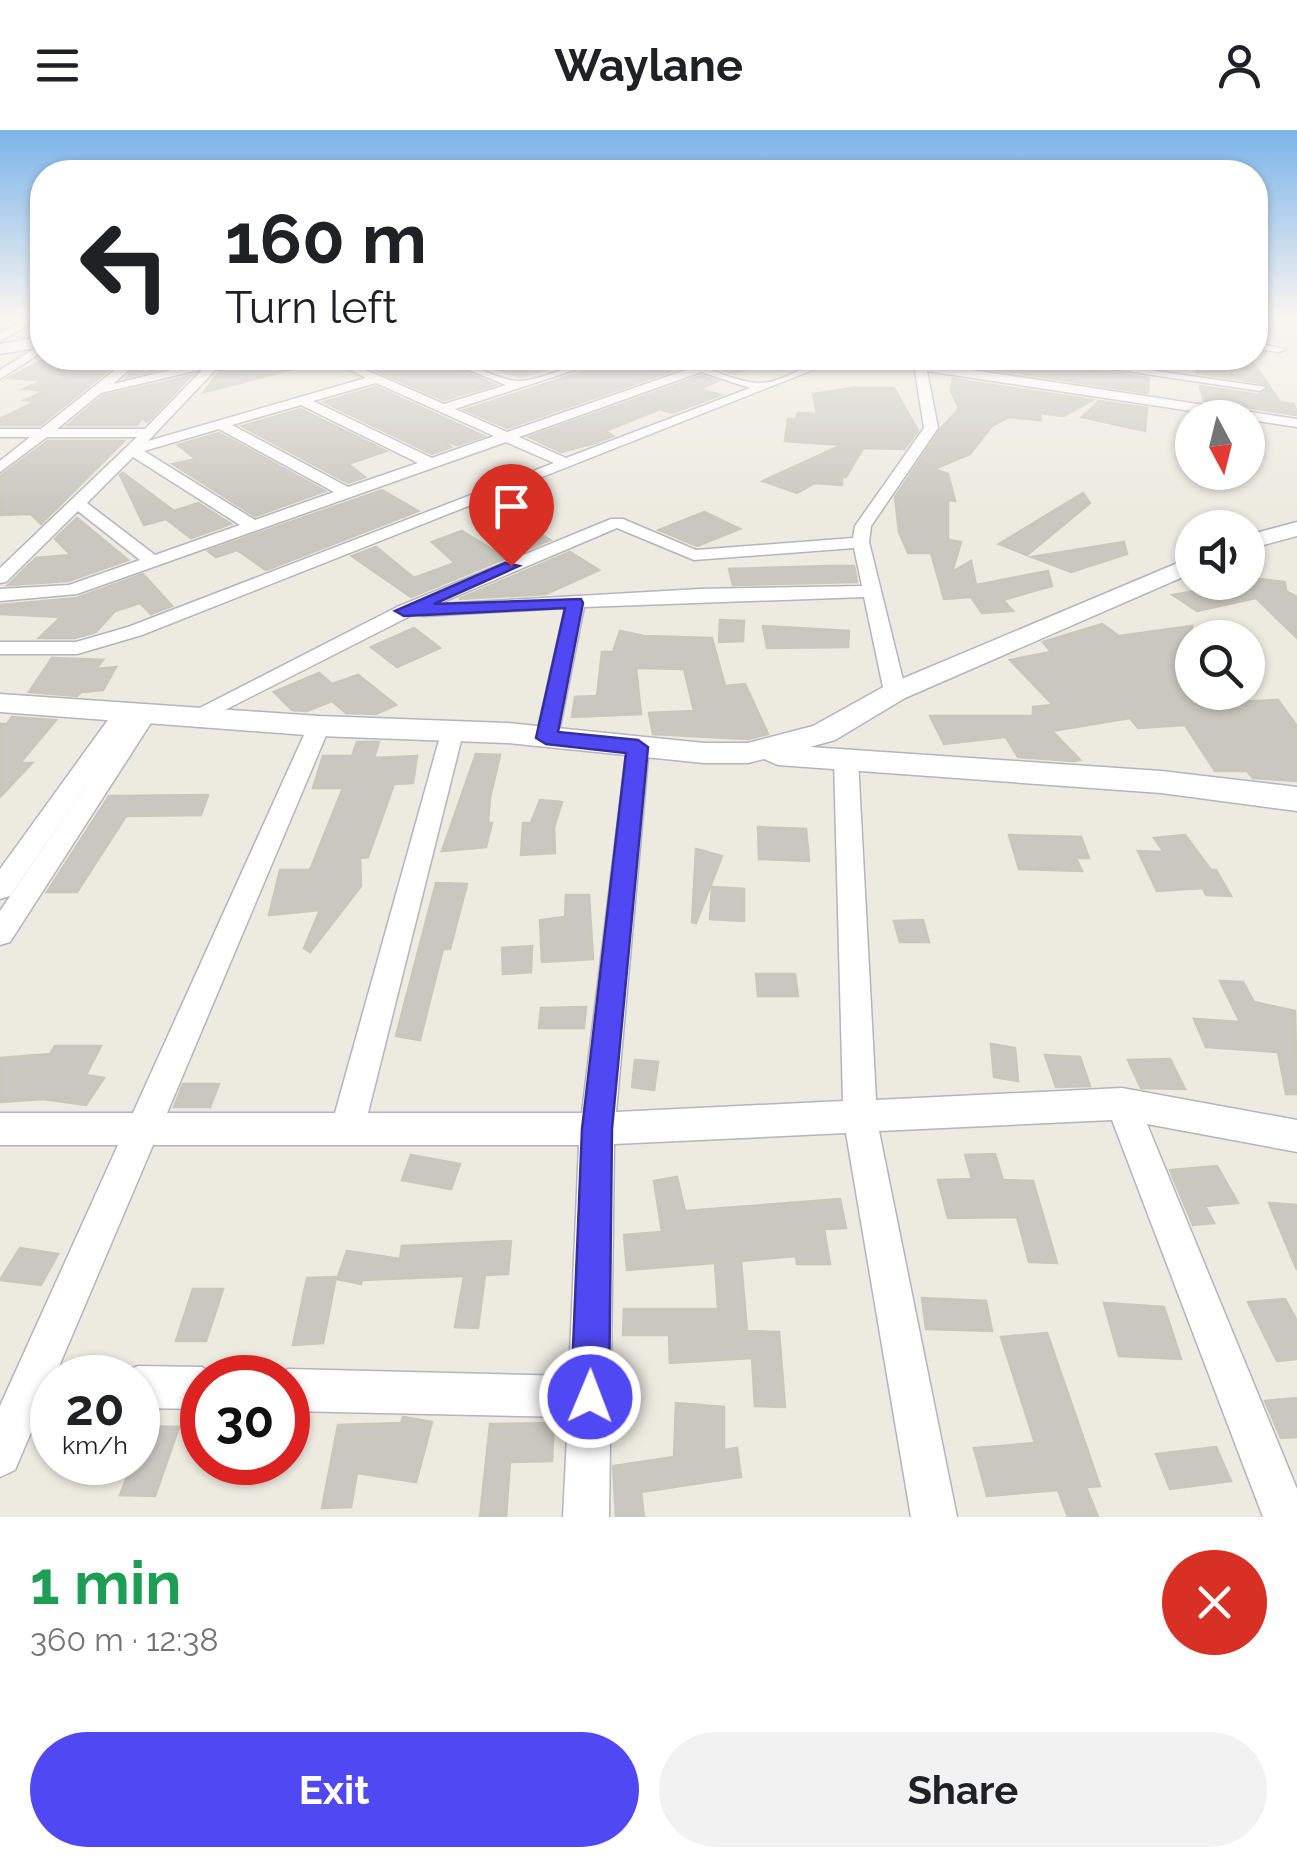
<!DOCTYPE html>
<html lang="en">
<head>
<meta charset="utf-8">
<style>
  body { margin:0; font-family:Raleway,sans-serif; background:#f2f2f2; color:#202124; height:100vh; display:flex; flex-direction:column; font-size:38px; white-space:nowrap }
  * { box-sizing:border-box; margin:0 }
  p { font-size:32px; color:#757577 }
  .icon { flex:none; width:55px; height:55px; fill:none; stroke:currentColor; stroke-width:2; stroke-linecap:round; stroke-linejoin:round }
  .map { position:relative; height:1387px; overflow:hidden }
  .drawer { display:flex; flex-direction:column; background:#fff; flex:1 }
  .drawer>* { flex:none }
  .guide { position:absolute; left:30px; top:30px; width:1238px; height:210px; border-radius:40px; box-shadow:0 2px 8px #0004; background:#fff; color:#202124; overflow:hidden }
  .needle { width:65px; rotate:173deg }
  .tools { position:absolute; left:1175px; top:270px; display:grid; gap:20px }
  .tools a { display:grid; place-items:center; width:90px; height:90px; border-radius:50%; background:#fff; box-shadow:0 2px 8px #0004; font-size:50px }
  .speed { position:absolute; left:30px; top:1225px; display:flex; gap:20px; font-size:50px; font-weight:700; text-align:center }
  .speed>* { display:grid; place-content:center; width:130px; height:130px; border-radius:50%; background:#fff; box-shadow:0 2px 8px #0004; line-height:1 }
  .speed small { font-size:25px; font-weight:400 }
  .speed .limit { border:15px solid #d22; background:#fff; color:#111 }
  .pin { position:absolute; display:grid; place-items:center; width:85px; height:85px; color:#fff; margin:-102px -42px; border-radius:50% 50% 50% 0; rotate:-45deg; box-shadow:0 0 10px #0007 }
  .pin .icon { rotate:45deg }
  .me { position:absolute; width:110px; margin:-55px; rotate:1deg; stroke-linejoin:round; filter:drop-shadow(0 0 8px #0008) }
  .turn { display:flex; align-items:center; gap:35px; height:210px; padding:0 30px; font-size:45px }
  .turn .icon { width:130px; height:130px; stroke-width:2.5 }
  .turn b { display:block; font-size:70px; line-height:85px }
  .round { display:grid; place-items:center; flex:none; width:105px; height:105px; border-radius:52px; background:#f2f2f2 }
  .overview { display:flex; align-items:center; justify-content:space-between; height:170px; padding:0 30px }
  h1 { font-size:60px; font-weight:700; line-height:75px; color:#1e9e55 }
  .cta { display:flex; gap:20px; margin-top:auto; padding:20px 30px }
  .cta a { flex:1; height:115px; border-radius:60px; background:#5048f2; color:#fff; font-size:40px; font-weight:700; line-height:115px; text-align:center }
  .cta a+a { background:#f2f2f2; color:#202124 }
  header { display:flex; justify-content:space-between; align-items:center; height:130px; padding:0 30px; background:#fff; font-size:45px; font-weight:700 }
  .map>svg:first-child { display:block }
</style>
</head>
<body>
<header><svg class="icon" aria-label="menu" viewBox="0 0 24 24"><path d="M4 6h16M4 12h16M4 18h16"/></svg>Waylane<svg class="icon" aria-label="person" viewBox="0 0 24 24"><circle cx="12" cy="8" r="4"/><path d="M4 21q1-7 8-7t8 7"/></svg></header>
<div class="map">
<svg width="1297" height="1387" viewBox="0 0 1297 1387">
  <rect width="100%" height="100%" fill="#edebe0"/>
  <!-- building -->
  <g fill="#c9c7bf" stroke="#c9c7b9" stroke-width="2.5">
    <polygon points="46,228 98,228 110,239 40,295 0,295 0,289 36,271 25,270 45,261 24,259 44,250 9,248"/>
    <polygon points="120,228 206,228 127,247 134,239"/>
    <polygon points="244,228 308,228 309,235 204,262 222,238"/>
    <polygon points="346,228 435,228 495,255 444,270"/>
    <polygon points="458,228 587,228 521,247"/>
    <polygon points="615,228 657,228 678,239 507,298 465,280 612,232"/>
    <polygon points="684,228 774,228 735,244"/>
    <polygon points="1192,228 1253,233 1268,254 1197,243"/>
    <polygon points="1038,231 1149,248 1148,263 957,234 1035,236"/>
    <polygon points="191,246 147,292 142,288 137,295 68,295 103,266"/>
    <polygon points="701,246 718,251 699,259 721,265 672,283 660,279 605,301 613,306 595,313 561,322 529,307"/>
    <polygon points="953,249 1092,270 1064,286 1040,283 1041,290 1009,287 992,296 970,324 934,339 948,344 955,371 948,370 948,410 961,412 952,442 971,431 976,455 1048,441 1052,456 1003,470 1013,481 982,483 971,467 944,469 931,423 908,423 899,402 895,367 942,297 959,279 951,260"/>
    <polygon points="1200,256 1259,265 1269,256 1280,272 1294,274 1297,285 1204,271"/>
    <polygon points="376,257 484,306 458,315 444,311 451,317 432,324 324,272"/>
    <polygon points="853,258 894,258 918,301 904,319 863,318 846,347 842,347 842,355 815,353 797,363 763,351 842,315 785,311 788,289 796,289 798,283 817,284 813,264"/>
    <polygon points="1099,271 1147,278 1145,301 1082,287"/>
    <polygon points="301,279 386,321 348,334 365,347 348,353 242,296"/>
    <polygon points="219,303 325,361 255,386 173,334 196,329 178,315"/>
    <polygon points="48,311 124,311 41,394 31,384 0,385 0,346"/>
    <polygon points="123,343 174,381 198,373 231,394 191,408 166,389 144,395 120,345"/>
    <polygon points="382,360 418,381 266,440 237,420 216,427 208,421"/>
    <polygon points="1083,363 1090,373 1027,425 999,414"/>
    <polygon points="704,382 740,399 697,416 659,400"/>
    <polygon points="77,388 128,430 68,451 8,455 36,428 71,425 55,409"/>
    <polygon points="462,401 498,423 542,405 550,410 411,467 352,426 376,417 414,448 455,433 432,412"/>
    <polygon points="1124,412 1127,424 1071,442 1032,427"/>
    <polygon points="570,422 599,440 546,464 459,469"/>
    <polygon points="829,436 854,436 857,452 733,455 729,439"/>
    <polygon points="143,444 172,476 151,484 140,473 115,481 96,502 75,508 39,508 61,487 0,484 0,475 77,468"/>
    <polygon points="1252,448 1285,452 1286,461 1297,467 1297,508 1256,468 1197,481 1173,465 1248,452"/>
    <polygon points="720,490 744,491 743,511 719,512"/>
    <polygon points="1102,494 1119,506 1192,496 1192,574 1278,570 1297,596 1297,651 1253,648 1247,641 1215,641 1185,595 1138,598 1130,588 1052,601 1080,630 1074,631 1018,627 1006,607 944,614 930,586 1033,586 1033,577 1053,575 1010,530 1051,522 1043,512"/>
    <polygon points="763,496 849,501 848,517 767,518"/>
    <polygon points="414,498 440,518 397,537 371,517"/>
    <polygon points="620,501 644,506 712,508 725,556 745,554 768,604 748,609 653,604 649,583 694,581 684,539 636,538 641,584 572,587 575,567 597,566 602,522 613,522"/>
    <polygon points="52,528 103,530 96,539 116,537 103,560 81,562 77,566 29,562"/>
    <polygon points="319,543 332,554 358,545 396,575 376,584 346,583 332,571 307,581 292,580 274,562"/>
    <polygon points="12,587 56,590 20,633 32,633 0,667 0,594 7,594"/>
    <polygon points="357,612 379,612 374,628 417,626 413,653 394,654 368,727 360,728 361,756 310,822 304,818 320,780 269,785 280,740 310,740 343,658 313,658 323,626 352,626"/>
    <polygon points="476,624 500,625 490,668 488,693 492,693 486,717 442,721"/>
    <polygon points="208,665 201,685 126,686 77,762 47,762 109,666"/>
    <polygon points="540,670 562,672 554,697 555,723 521,725 523,693 531,693"/>
    <polygon points="758,697 806,699 809,731 759,729"/>
    <polygon points="1009,705 1081,707 1089,728 1076,728 1082,741 1019,739"/>
    <polygon points="1185,705 1211,740 1216,740 1231,766 1206,765 1203,758 1157,761 1138,721 1164,722 1154,708"/>
    <polygon points="696,719 722,726 696,793 692,792"/>
    <polygon points="436,753 467,754 450,819 443,819 420,910 396,906"/>
    <polygon points="712,757 744,759 744,791 710,789"/>
    <polygon points="566,765 589,765 593,829 542,832 540,790 565,787"/>
    <polygon points="923,790 929,812 900,812 894,791"/>
    <polygon points="532,816 531,842 503,844 502,818"/>
    <polygon points="756,844 795,844 798,866 758,866"/>
    <polygon points="1220,851 1243,852 1254,872 1295,881 1297,964 1286,964 1278,922 1206,917 1194,889 1240,892"/>
    <polygon points="586,877 584,898 539,898 541,878"/>
    <polygon points="991,914 1015,918 1018,951 994,947"/>
    <polygon points="55,916 101,916 86,945 104,948 86,975 43,969 0,972 0,928 50,924"/>
    <polygon points="1045,925 1080,927 1090,956 1056,957"/>
    <polygon points="1170,929 1185,959 1141,958 1128,930"/>
    <polygon points="635,930 658,932 654,960 632,957"/>
    <polygon points="183,954 219,954 210,977 174,977"/>
    <polygon points="995,1024 1003,1050 1033,1051 1057,1133 1029,1132 1017,1087 948,1088 938,1050 972,1049 965,1025"/>
    <polygon points="411,1025 460,1034 451,1059 402,1050"/>
    <polygon points="1217,1036 1238,1073 1205,1076 1214,1093 1193,1095 1170,1040"/>
    <polygon points="677,1047 685,1081 840,1069 846,1098 824,1099 830,1134 797,1134 796,1126 741,1131 747,1201 779,1202 785,1277 755,1276 752,1228 670,1233 669,1205 623,1205 624,1179 718,1179 715,1133 627,1140 624,1105 662,1102 654,1051"/>
    <polygon points="1269,1073 1297,1075 1297,1140"/>
    <polygon points="511,1111 508,1144 485,1145 478,1198 455,1197 464,1146 362,1150 361,1154 337,1149 347,1121 400,1129 402,1116"/>
    <polygon points="20,1118 58,1124 41,1155 0,1150"/>
    <polygon points="336,1147 323,1213 293,1215 307,1148"/>
    <polygon points="193,1159 223,1159 206,1211 176,1211"/>
    <polygon points="922,1168 986,1171 992,1201 926,1199"/>
    <polygon points="1285,1169 1297,1191 1297,1229 1277,1231 1248,1172"/>
    <polygon points="1104,1173 1164,1177 1181,1229 1119,1226"/>
    <polygon points="1047,1203 1100,1356 1086,1357 1098,1387 1068,1387 1058,1360 987,1366 974,1318 1035,1313 1001,1207"/>
    <polygon points="1297,1268 1297,1307 1281,1308 1265,1271"/>
    <polygon points="676,1273 724,1277 724,1320 737,1318 741,1347 641,1362 644,1387 616,1387 613,1336 674,1327"/>
    <polygon points="403,1287 432,1292 416,1352 357,1343 351,1377 322,1378 338,1295 401,1293"/>
    <polygon points="554,1293 552,1331 510,1332 506,1387 480,1387 490,1294"/>
    <polygon points="146,1296 179,1297 155,1366 120,1365 133,1332 138,1332"/>
    <polygon points="1216,1317 1231,1351 1170,1359 1156,1324"/>
  </g>
  <g fill="none" stroke-linecap="round" stroke-linejoin="round">
    <defs>
      <g id="street">
        <polygon points="33,184 42,187 0,211 0,203"/>
        <polygon points="1255,213 1286,219 1280,222 1255,219"/>
        <polygon points="42,214 42,222 0,249 0,240"/>
        <path d="M101 228H114L130 239 113 254 216 229 240 228 220 235 148 311 366 248 325 228H338L444 274 506 255 439 228C466 228 497 252 521 251 552 248 579 228 611 228L455 279 507 302 689 239 661 228C695 228 730 253 760 253 787 253 813 226 843 228L142 505 77 524H0V512H76L128 497 554 333 506 312 77 464 0 471V459L69 455 140 430 78 381 6 452 0 453V438L137 307H47L0 342V331L30 307H0V299H41L116 239ZM203 239 145 299H57L101 263ZM701 242 750 258 566 328 519 307ZM376 253 494 306 432 328 313 271ZM301 275 418 333 348 357 232 295ZM219 299 334 362 255 390 144 321ZM133 327 240 395 155 425 87 373Z"/>
        <path d="M913 228H924L926 233 1297 289V297L927 241 938 298 871 396 869 412 906 562 902 566H888L884 562 864 467 584 477 558 607 547 614 536 607 565 478 424 486 416 483 203 591H187L184 586 397 477 611 389H623L696 420 853 408 855 396 924 298ZM617 398 694 430 854 418 862 456 700 459 438 474Z"/>
        <polygon points="1039,228 1067,228 1266,257 1260,261"/>
        <polygon points="126,574 137,581 147,575 158,582 10,812 0,815 0,781 115,613 10,766 0,769 0,739 118,576"/>
        <polygon points="319,589 330,596 167,983 335,983 441,603 452,596 463,603 368,983 582,983 627,617 638,610 649,617 616,982 843,971 834,630 846,622 854,625 858,630 876,970 1122,958 1297,990 1297,1022 1147,994 1297,1359 1297,1387 1263,1387 1112,990 879,1001 957,1387 911,1387 846,1003 614,1014 609,1387 563,1387 568,1287 288,1281 288,1248 272,1248 288,1239 569,1246 579,1015 153,1015 15,1340 0,1347 0,1276 118,1015 0,1015 0,983 133,983 308,596"/>
        <polygon points="138,1236 202,1237 218,1248 202,1248 202,1279 138,1278 138,1248 121,1248 123,1242"/>
      </g>
      <g id="secondary">
        <polygon points="42,207 42,217 0,224 0,214"/>
        <polygon points="806,228 833,228 836,231 828,236"/>
        <polygon points="1297,392 1297,406 1248,419 1248,405"/>
        <polygon points="1192,427 1192,443 905,568 835,610 810,617 1161,641 1297,657 1297,681 1161,663 778,635 764,629 748,633 704,633 507,613 319,606 0,582 0,564 319,586 507,593 704,613 748,613 813,596 885,556"/>
      </g>
    </defs>
    <!-- street casing -->
    <use href="#street" stroke="#b4b3bf" stroke-width="3"/>
    <!-- secondary casing -->
    <use href="#secondary" stroke="#b4b3bf" stroke-width="3"/>
    <!-- street -->
    <use href="#street" fill="#fff" fill-rule="evenodd"/>
    <!-- secondary -->
    <use href="#secondary" fill="#fff" fill-rule="evenodd"/>
  </g>
  <!-- sky -->
  <linearGradient id="sky" x2="0" y2="1"><stop stop-color="#7bb3e9"/><stop offset="0.49" stop-color="#f7f6f1"/><stop offset="1" stop-color="#f7f6f1" stop-opacity="0"/></linearGradient>
  <rect width="1297" height="379" fill="url(#sky)"/>
  <!-- route -->
  <polygon fill="#5048f2" stroke="#342f9d" stroke-width="2.5" points="505,433 519,436 434,474 581,469 583,473 558,602 638,610 648,617 612,999 609,1267 603,1280 590,1286 577,1280 571,1267 582,999 626,623 546,614 536,608 565,478 404,486 395,481"/>
</svg>
<div class="tools">
<a><svg class="needle" viewBox="-14 -14 28 28"><path d="M0-13l5 13h-10z" fill="#e53935"/><path d="M0 13l5-13h-10z" fill="#757577"/></svg></a>
<a><svg class="icon" aria-label="sound" viewBox="0 0 24 24"><path d="M4 9h4l5-4v14l-5-4H4zM17 9q2 3 0 6"/></svg></a>
<a><svg class="icon" aria-label="search" viewBox="0 0 24 24"><circle cx="10" cy="10" r="6"/><path d="M15 15l6 6"/></svg></a>
</div>
<div class="speed"><div>20<small>km/h</small></div><div class="limit">30</div></div>
<div class="pin" style="left:511px;top:436px;background:#d93025"><svg class="icon" aria-label="arrive" viewBox="0 0 24 24"><path d="M6 21V4h12l-3 4 3 4H6"/></svg></div>
<svg class="me" style="left:590px;top:1267px" viewBox="-20 -20 40 40"><circle r="17" fill="#5048f2" stroke="#fff" stroke-width="3"/><path d="M0-11L8 9 0 5-8 9z" fill="#fff"/></svg>
<div class="guide">
<div class="turn"><svg class="icon" aria-label="left" viewBox="0 0 24 24"><path d="M17 20v-9H6M10 6l-5 5 5 5"/></svg><div><b>160 m</b>Turn left</div></div>
</div>
</div>
<section class="drawer">
<div class="overview"><div><h1>1 min</h1><p>360 m · 12:38</p></div><a class="round" style="background:#d93025;color:#fff"><svg class="icon" aria-label="close" viewBox="0 0 24 24"><path d="M6 6l12 12M18 6L6 18"/></svg></a></div>
<div class="cta"><a>Exit</a><a>Share</a></div>
</section>
</body>
</html>
